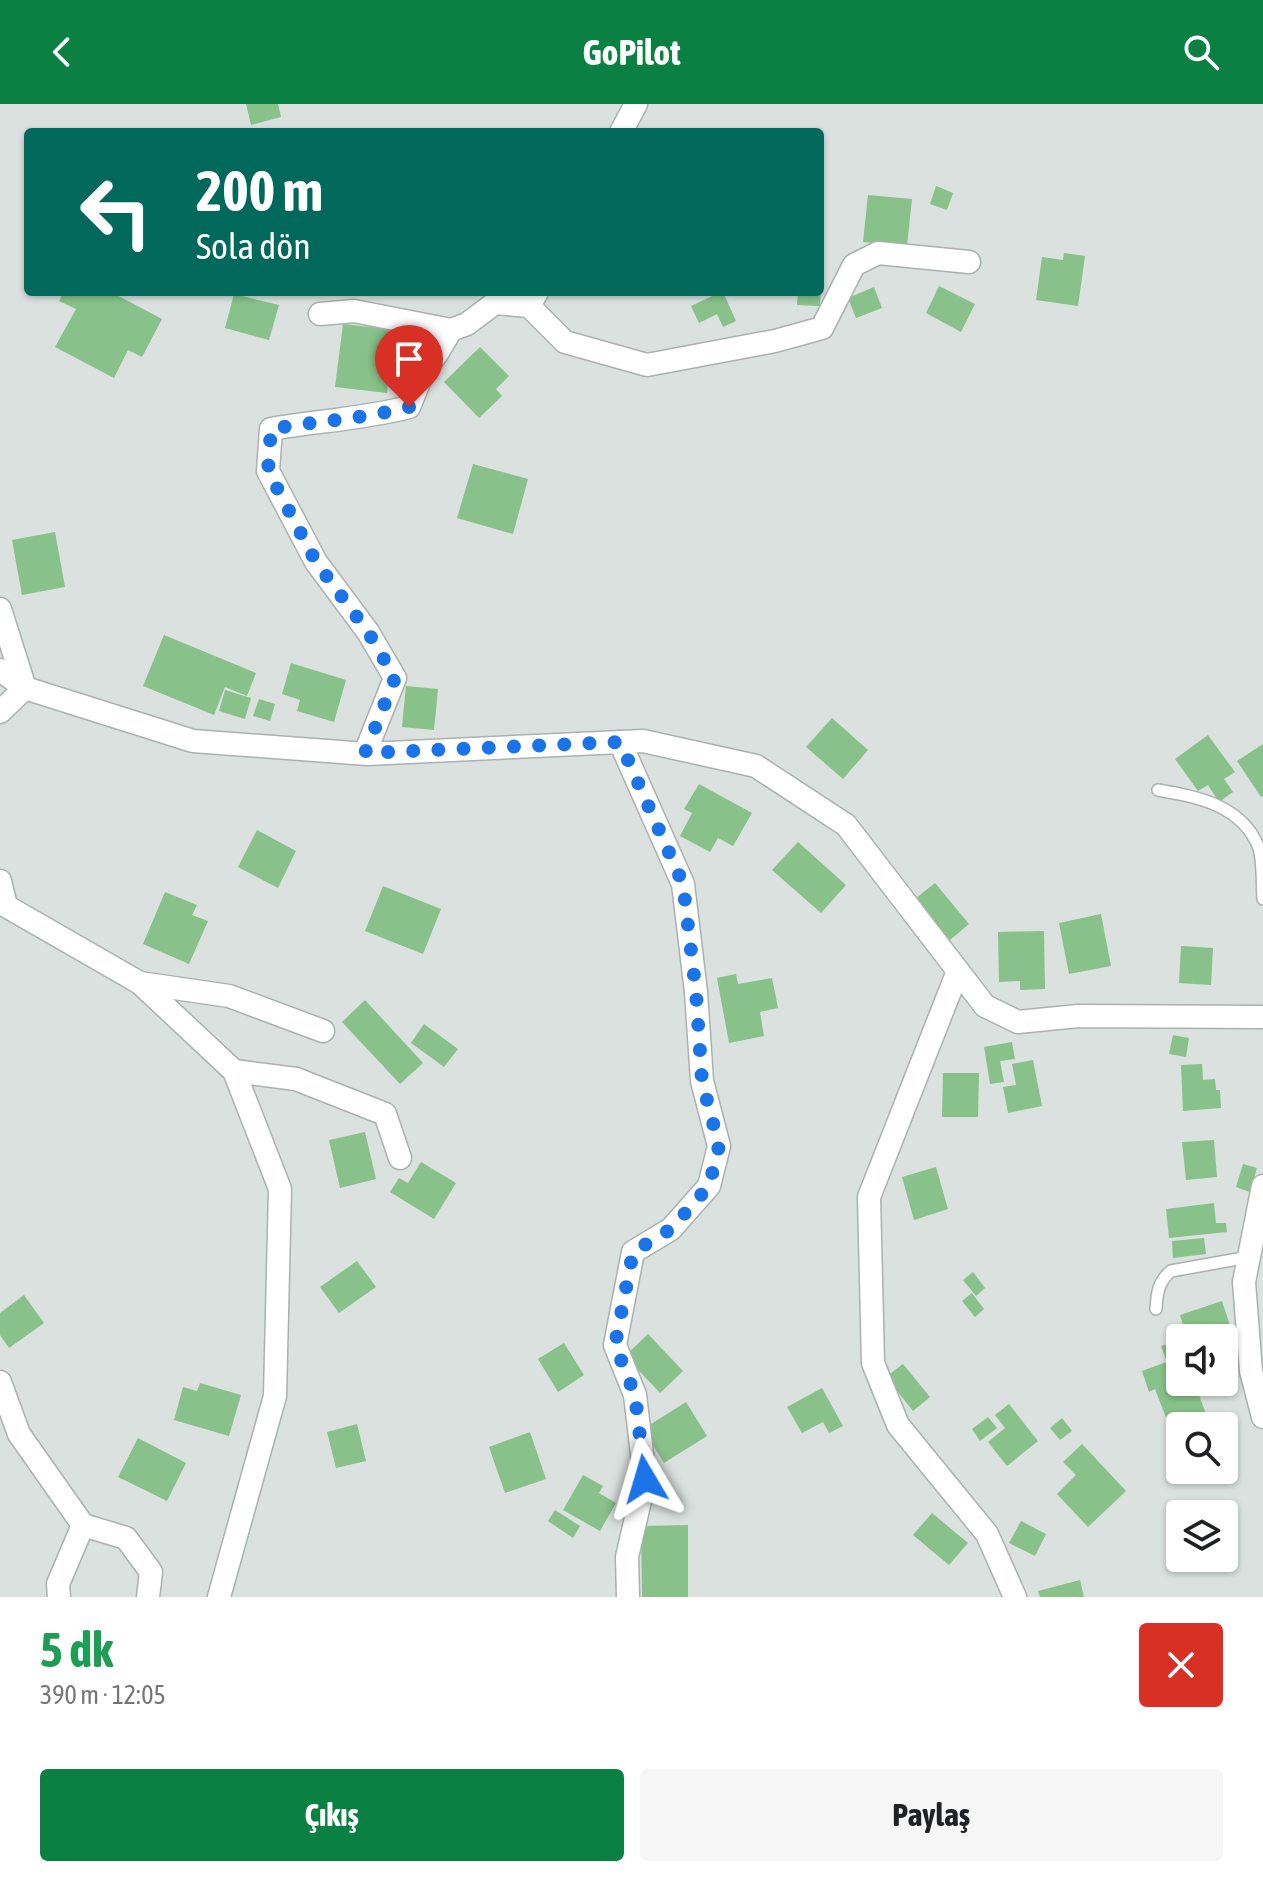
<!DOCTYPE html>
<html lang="tr">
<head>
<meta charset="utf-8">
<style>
  body { margin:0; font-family:"Asap Condensed",sans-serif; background:#f6f6f6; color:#202124; height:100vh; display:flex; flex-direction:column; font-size:30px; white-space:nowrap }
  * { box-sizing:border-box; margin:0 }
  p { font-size:26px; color:#757577 }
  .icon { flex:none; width:44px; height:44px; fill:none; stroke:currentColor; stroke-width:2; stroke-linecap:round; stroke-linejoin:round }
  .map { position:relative; height:1493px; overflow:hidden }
  .panel { display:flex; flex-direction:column; background:#fff; flex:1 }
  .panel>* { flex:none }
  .hud { position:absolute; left:24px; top:24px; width:800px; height:168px; border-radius:8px; box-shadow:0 2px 6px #0004; background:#00695c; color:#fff; overflow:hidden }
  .buttons { position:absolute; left:1166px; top:1220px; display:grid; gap:16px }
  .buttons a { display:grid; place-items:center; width:72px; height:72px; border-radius:8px; background:#fff; box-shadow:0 2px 6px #0004; font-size:40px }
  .pin { position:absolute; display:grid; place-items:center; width:68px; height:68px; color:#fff; margin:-82px -34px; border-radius:50% 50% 50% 0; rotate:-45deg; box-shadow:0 0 8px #0007 }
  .pin .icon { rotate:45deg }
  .me { position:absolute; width:88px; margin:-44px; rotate:353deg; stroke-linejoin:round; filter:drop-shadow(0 0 6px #0008) }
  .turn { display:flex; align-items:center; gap:28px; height:168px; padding:0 40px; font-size:36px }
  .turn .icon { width:104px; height:104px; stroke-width:2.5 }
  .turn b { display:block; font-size:56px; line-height:68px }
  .round { display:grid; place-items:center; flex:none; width:84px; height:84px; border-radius:8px; background:#f6f6f6 }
  .summary { display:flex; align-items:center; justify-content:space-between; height:136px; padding:0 40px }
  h1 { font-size:48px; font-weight:700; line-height:60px; color:#1e9e55 }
  .action { display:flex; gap:16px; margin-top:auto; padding:16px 40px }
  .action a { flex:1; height:92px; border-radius:8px; background:#0b8043; color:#fff; font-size:32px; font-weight:700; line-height:92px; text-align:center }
  .action a+a { background:#f6f6f6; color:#202124 }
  header { display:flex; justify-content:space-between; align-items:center; height:104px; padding:0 40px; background:#0b8043; color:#fff; font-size:36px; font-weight:700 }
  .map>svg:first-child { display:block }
</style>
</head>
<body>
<header><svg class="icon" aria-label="back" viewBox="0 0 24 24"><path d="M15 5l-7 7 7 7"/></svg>GoPilot<svg class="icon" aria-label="search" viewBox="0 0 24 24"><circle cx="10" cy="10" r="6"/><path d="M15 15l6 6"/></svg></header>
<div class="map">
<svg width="1263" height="1493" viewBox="0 0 1263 1493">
  <rect width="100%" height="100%" fill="#dae1df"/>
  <!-- building -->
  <g fill="#88c189">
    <polygon points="246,0 278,0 281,13 251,21"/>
    <polygon points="936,82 953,89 947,106 930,100"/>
    <polygon points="868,91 912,95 907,142 863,138"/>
    <polygon points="1064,149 1085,152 1078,202 1036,196 1042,153 1063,156"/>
    <polygon points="939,182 975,200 961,228 926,209"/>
    <polygon points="874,183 882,204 856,214 848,194"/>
    <polygon points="64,188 111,188 162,215 142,253 128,246 114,274 55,243 76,205 59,197"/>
    <polygon points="721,188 723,188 736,217 723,223 717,210 699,219 691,202"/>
    <polygon points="798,188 821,188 820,202 797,201"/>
    <polygon points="234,190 279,201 269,236 225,224"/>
    <polygon points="343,220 389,225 386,247 392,247 387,289 335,283"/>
    <polygon points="480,243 509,272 496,285 502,292 479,314 444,278"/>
    <polygon points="473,360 528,375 513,430 457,414"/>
    <polygon points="55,428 65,483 22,491 12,436"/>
    <polygon points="164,531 256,569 247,592 225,583 214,611 143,582"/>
    <polygon points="291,559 346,576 334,618 297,607 300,596 282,590"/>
    <polygon points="406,582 438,585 434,626 402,623"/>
    <polygon points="225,586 251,594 245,615 219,607"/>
    <polygon points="259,595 275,600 270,617 253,612"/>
    <polygon points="832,614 868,646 843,675 806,643"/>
    <polygon points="1208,631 1235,668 1224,675 1233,688 1219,698 1208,681 1198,687 1175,655"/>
    <polygon points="1263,640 1263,692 1261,693 1237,657"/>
    <polygon points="699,680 752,709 733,742 718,734 710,748 680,732 692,709 684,705"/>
    <polygon points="257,726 296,747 278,784 238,763"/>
    <polygon points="798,738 846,781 821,809 772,766"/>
    <polygon points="935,779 969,820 950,836 915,795"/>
    <polygon points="383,782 441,805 423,850 365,827"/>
    <polygon points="165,788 197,801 192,811 208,817 189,860 143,840"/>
    <polygon points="1101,810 1111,862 1069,870 1059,819"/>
    <polygon points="1044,827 1045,885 1020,886 1020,877 999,878 998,828"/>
    <polygon points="1181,842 1213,844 1211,881 1179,879"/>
    <polygon points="736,870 738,880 772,874 778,904 760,908 764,932 729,939 717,874"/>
    <polygon points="365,896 423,959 400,980 342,918"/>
    <polygon points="424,920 458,945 444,963 411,939"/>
    <polygon points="1173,931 1189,934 1186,953 1169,950"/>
    <polygon points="1012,938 1015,955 1000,957 1004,978 990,980 984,943"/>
    <polygon points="1033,956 1042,1002 1008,1009 1003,983 1016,981 1012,960"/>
    <polygon points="1202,960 1203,976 1215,975 1216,986 1220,986 1221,1004 1183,1007 1181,961"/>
    <polygon points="943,969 979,969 978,1013 942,1013"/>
    <polygon points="365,1028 376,1075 340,1084 329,1036"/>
    <polygon points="1214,1036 1217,1073 1186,1076 1182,1038"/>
    <polygon points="421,1058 456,1079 434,1115 390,1088 399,1074 408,1079"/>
    <polygon points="1243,1060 1257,1064 1250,1088 1236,1083"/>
    <polygon points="936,1063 948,1105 914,1116 902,1073"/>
    <polygon points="1214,1099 1216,1119 1226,1119 1227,1128 1169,1134 1166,1105"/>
    <polygon points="1204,1134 1206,1150 1173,1154 1172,1137"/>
    <polygon points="357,1157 376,1183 339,1209 320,1183"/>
    <polygon points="973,1168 985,1184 976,1192 963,1176"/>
    <polygon points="972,1189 984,1205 975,1213 962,1197"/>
    <polygon points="24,1191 44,1219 9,1244 0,1231 0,1209"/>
    <polygon points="1222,1197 1238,1246 1224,1250 1224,1234 1187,1234 1180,1211"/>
    <polygon points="648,1230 683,1267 660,1289 625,1252"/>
    <polygon points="1180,1236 1180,1251 1166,1256 1161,1242"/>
    <polygon points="564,1239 584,1271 558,1288 538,1255"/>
    <polygon points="1180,1253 1180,1278 1194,1278 1206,1310 1170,1324 1155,1285 1149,1288 1142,1267"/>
    <polygon points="903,1260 930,1293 913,1307 886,1273"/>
    <polygon points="200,1279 241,1291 229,1332 174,1316 183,1283 197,1287"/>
    <polygon points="822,1284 843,1322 829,1329 823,1318 802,1329 787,1303"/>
    <polygon points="686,1298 707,1332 664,1359 643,1325"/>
    <polygon points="1009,1300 1038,1337 1007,1362 988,1338 1005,1324 995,1311"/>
    <polygon points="988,1313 997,1324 980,1337 972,1325"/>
    <polygon points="1062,1314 1072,1327 1060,1336 1050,1324"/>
    <polygon points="357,1320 366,1357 336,1364 327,1328"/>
    <polygon points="530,1328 546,1375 505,1389 489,1343"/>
    <polygon points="138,1334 186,1359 167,1397 118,1373"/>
    <polygon points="1082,1340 1126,1387 1088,1423 1057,1390 1076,1371 1063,1358"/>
    <polygon points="583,1371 603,1382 599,1389 616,1399 600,1427 563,1406"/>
    <polygon points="555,1406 580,1422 573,1434 548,1417"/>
    <polygon points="932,1409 968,1439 949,1461 913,1431"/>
    <polygon points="1021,1417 1046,1430 1035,1452 1009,1439"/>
    <polygon points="688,1421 688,1493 642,1493 641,1422"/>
    <polygon points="1080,1476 1084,1493 1040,1493 1038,1487"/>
  </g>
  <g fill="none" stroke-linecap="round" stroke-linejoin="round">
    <defs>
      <g id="service">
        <path d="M1158 686C1198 693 1242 701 1259 744 1263 758 1262 779 1263 795"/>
        <path d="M1156 1205C1157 1189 1158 1178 1171 1167L1249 1153"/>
      </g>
      <g id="minor">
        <polyline points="621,28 636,0"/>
        <polyline points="521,194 565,238 647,261 775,237 822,224 854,161 878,149 969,158"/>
        <polyline points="320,210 354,207 451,226"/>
        <polyline points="0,505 25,584"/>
        <polyline points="0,566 25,584 193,637 367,650 643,637 756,662 846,721 985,902 1018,918 1078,912 1263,913"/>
        <polyline points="0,608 25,584"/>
        <polyline points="620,638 683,780 696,888 702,977 719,1042 709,1082 671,1125 633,1148 615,1241 635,1291 645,1375 627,1453 628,1493"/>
        <path d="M365 649 395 574 368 528 316 458 268 367 271 325C317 317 363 315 409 303L424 266 436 251 451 226 467 220 495 199 529 202 537 188"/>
        <polyline points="0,777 6,802 140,879 234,967 280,1085 275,1292 219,1493"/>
        <polyline points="958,867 869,1093 873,1259 898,1321 987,1430 1015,1493"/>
        <polyline points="140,879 229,892 323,927"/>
        <polyline points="234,967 296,975 385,1010 400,1054"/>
        <polyline points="1263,1082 1244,1178 1251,1267 1263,1313"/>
        <polyline points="0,1278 19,1330 83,1421"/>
        <polyline points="59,1493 58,1480 83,1421 126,1434 151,1468 148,1493"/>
      </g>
    </defs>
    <!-- service casing -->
    <use href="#service" stroke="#aab1af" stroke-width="14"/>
    <!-- minor casing -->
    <use href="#minor" stroke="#aab1af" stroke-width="25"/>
    <!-- service -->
    <use href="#service" stroke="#fff" stroke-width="11"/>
    <!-- minor -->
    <use href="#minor" stroke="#fff" stroke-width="22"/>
  </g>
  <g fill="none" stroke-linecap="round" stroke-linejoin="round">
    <!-- route -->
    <path stroke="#1a73e8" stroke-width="14" stroke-dasharray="0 25.2" d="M409 303C363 315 317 317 271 325L268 367 316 458 368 528 395 574 365 649 620 638 683 780 696 888 702 977 719 1042 709 1082 671 1125 633 1148 615 1241 635 1291 645 1375"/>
  </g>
</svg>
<div class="buttons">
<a><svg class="icon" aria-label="sound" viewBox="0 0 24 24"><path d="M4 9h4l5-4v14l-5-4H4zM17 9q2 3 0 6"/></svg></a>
<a><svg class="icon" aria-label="search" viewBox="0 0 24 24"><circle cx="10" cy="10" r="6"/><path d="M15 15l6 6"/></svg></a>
<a><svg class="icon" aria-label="layers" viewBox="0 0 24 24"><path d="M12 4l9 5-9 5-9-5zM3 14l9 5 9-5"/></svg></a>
</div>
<div class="pin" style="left:409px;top:303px;background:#d93025"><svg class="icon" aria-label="arrive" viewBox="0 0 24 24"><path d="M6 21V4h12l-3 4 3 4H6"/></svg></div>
<svg class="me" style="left:645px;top:1375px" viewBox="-20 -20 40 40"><path d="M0-17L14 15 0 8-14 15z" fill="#1a73e8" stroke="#fff" stroke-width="4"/></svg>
<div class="hud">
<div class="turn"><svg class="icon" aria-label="left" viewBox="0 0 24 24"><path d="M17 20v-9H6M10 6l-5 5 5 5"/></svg><div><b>200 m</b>Sola dön</div></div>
</div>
</div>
<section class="panel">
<div class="summary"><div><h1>5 dk</h1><p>390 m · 12:05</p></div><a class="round" style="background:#d93025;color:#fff"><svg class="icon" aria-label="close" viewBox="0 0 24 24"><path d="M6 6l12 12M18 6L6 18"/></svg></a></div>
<div class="action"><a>Çıkış</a><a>Paylaş</a></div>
</section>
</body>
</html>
